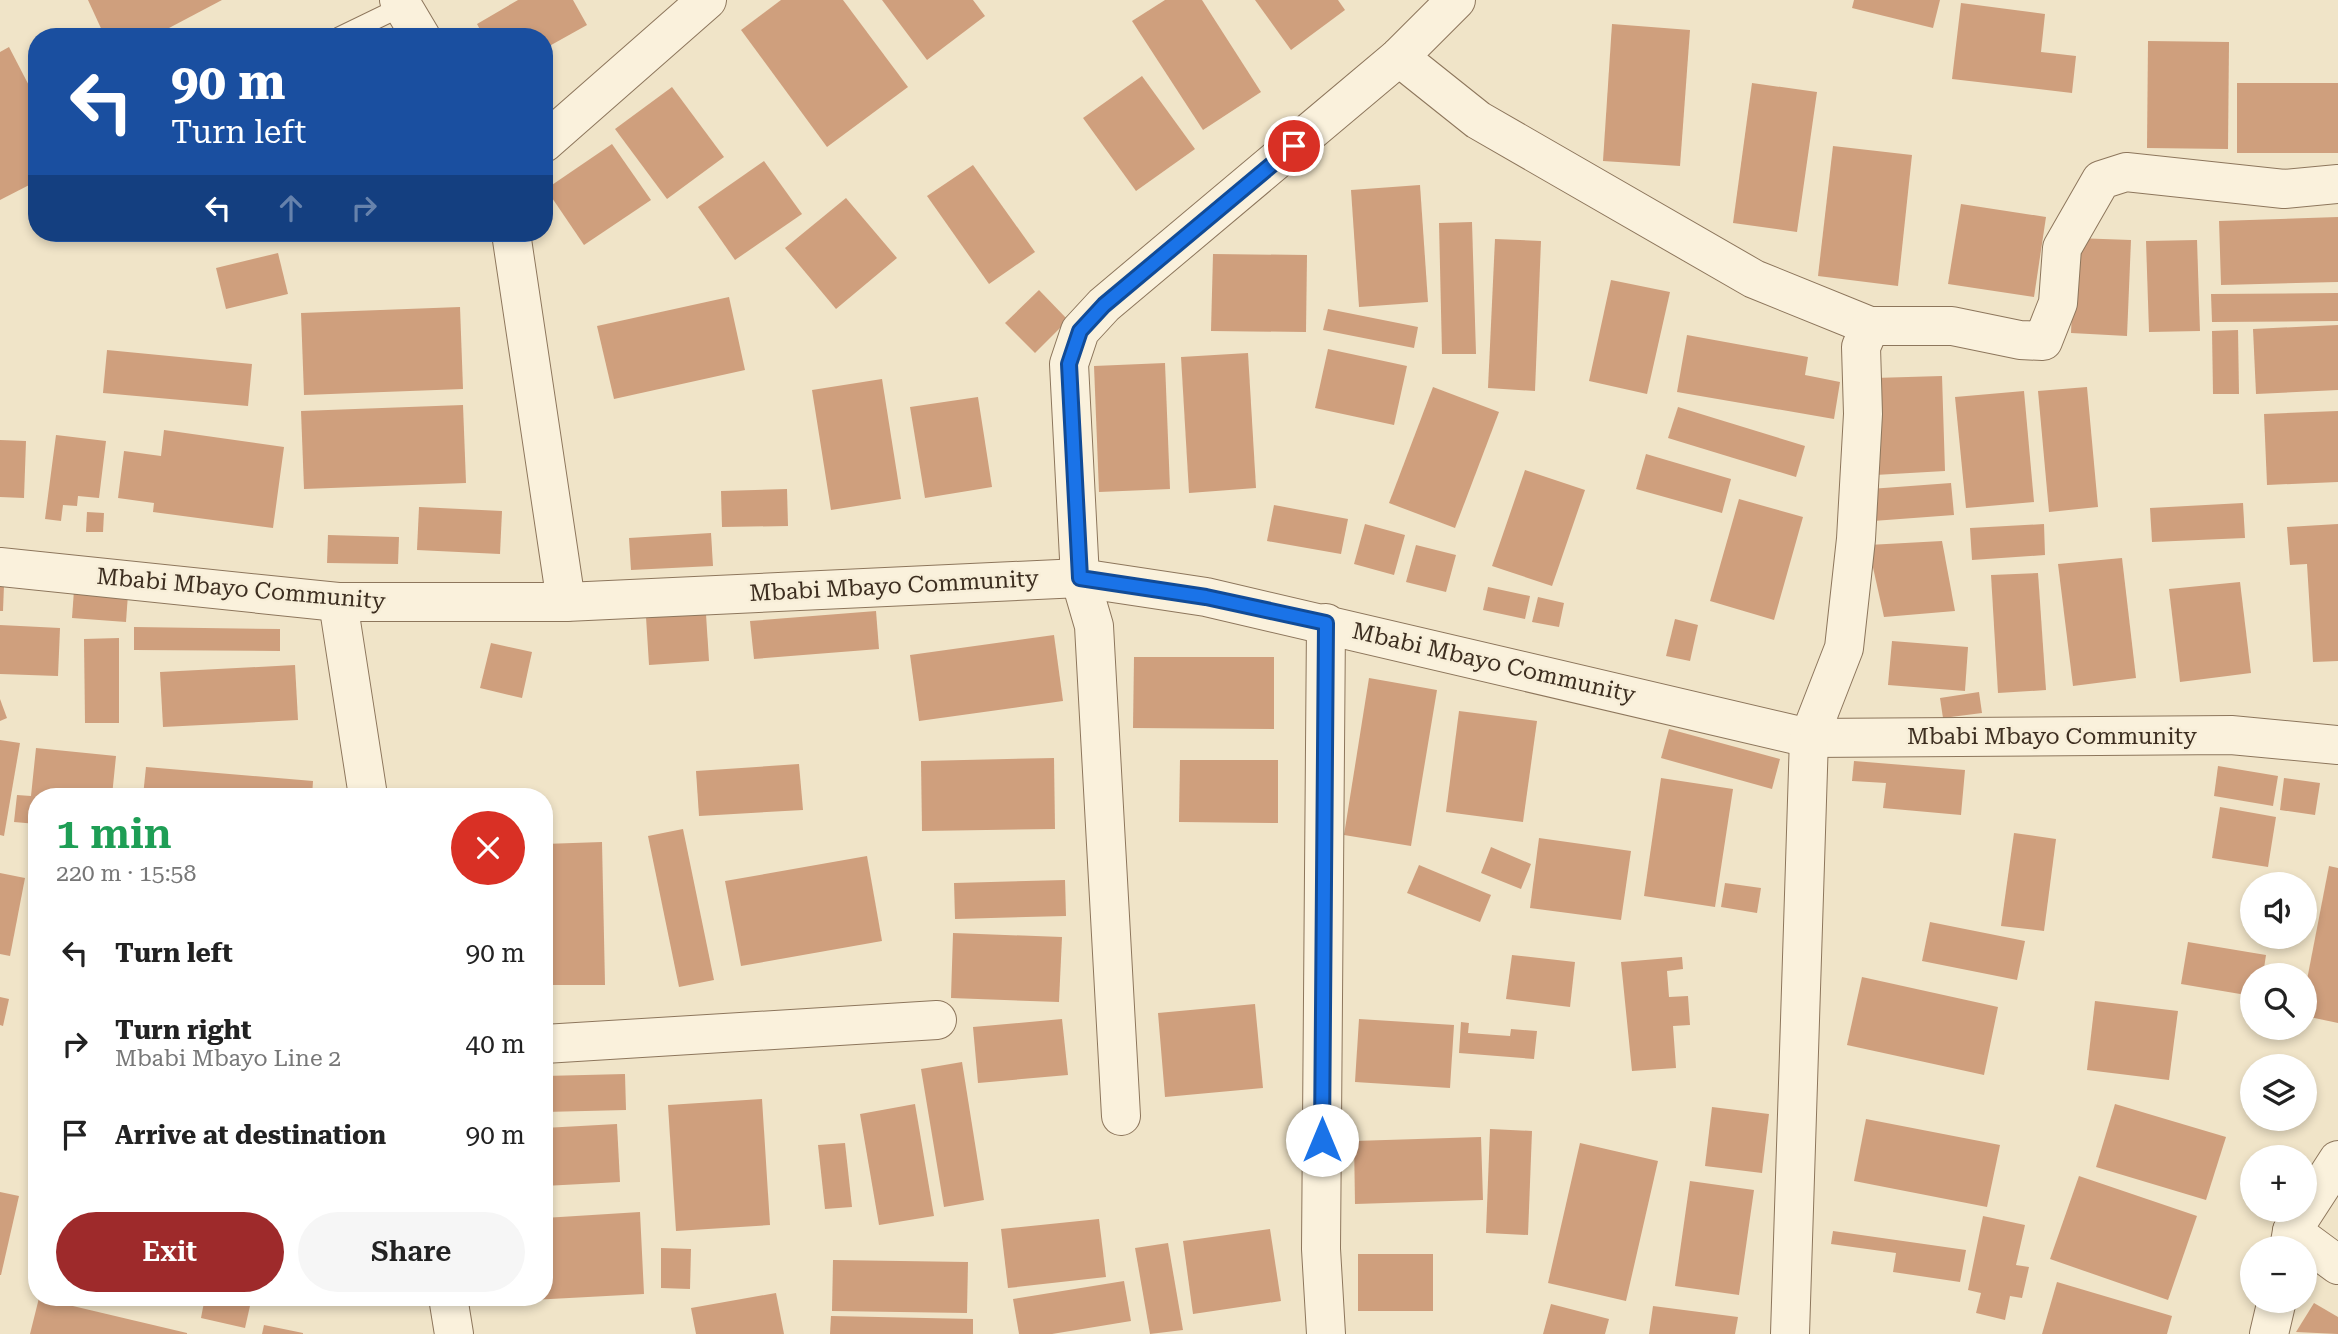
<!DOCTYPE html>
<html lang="en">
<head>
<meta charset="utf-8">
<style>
  body { margin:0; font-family:"Roboto Serif",serif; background:#f6f6f6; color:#222; height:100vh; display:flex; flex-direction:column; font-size:26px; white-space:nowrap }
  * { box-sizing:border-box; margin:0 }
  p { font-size:23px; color:#767676 }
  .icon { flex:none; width:38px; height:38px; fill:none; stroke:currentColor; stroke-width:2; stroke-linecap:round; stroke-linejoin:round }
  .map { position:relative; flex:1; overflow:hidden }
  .side { position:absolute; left:28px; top:788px; width:525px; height:518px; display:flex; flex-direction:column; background:#fff; border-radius:28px; box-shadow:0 4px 10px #0003 }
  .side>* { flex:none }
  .top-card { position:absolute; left:28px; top:28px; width:525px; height:214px; border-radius:28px; box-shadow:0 4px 10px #0003; background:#1a4fa0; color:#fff; overflow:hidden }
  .controls { position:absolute; left:2240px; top:872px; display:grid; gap:14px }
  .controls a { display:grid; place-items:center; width:77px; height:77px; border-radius:50%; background:#fff; box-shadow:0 4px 10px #0003; font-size:35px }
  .pin { position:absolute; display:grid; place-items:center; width:60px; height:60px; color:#fff; margin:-30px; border:4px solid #fff; border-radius:50%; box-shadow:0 2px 7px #0007 }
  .me { position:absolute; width:77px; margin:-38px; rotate:0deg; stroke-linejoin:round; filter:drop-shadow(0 0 5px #0008) }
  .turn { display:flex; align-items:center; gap:24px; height:147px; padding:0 28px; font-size:32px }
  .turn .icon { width:91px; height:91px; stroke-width:2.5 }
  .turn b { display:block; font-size:49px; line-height:60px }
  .lanes { display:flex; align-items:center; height:66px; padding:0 28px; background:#0003; justify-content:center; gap:35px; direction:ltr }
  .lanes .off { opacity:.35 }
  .round { display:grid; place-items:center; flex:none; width:74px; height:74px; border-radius:37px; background:#f6f6f6 }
  .summary { display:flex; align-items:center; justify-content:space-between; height:119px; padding:0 28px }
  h1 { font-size:42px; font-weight:600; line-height:52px; color:#1e9e55 }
  .button { display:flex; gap:14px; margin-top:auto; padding:14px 28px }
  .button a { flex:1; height:80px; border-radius:42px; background:#9e2a2b; color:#fff; font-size:28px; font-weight:600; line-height:80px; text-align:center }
  .button a+a { background:#f6f6f6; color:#222 }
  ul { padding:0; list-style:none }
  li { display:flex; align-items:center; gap:21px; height:91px; padding:0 28px }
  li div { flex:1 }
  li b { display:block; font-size:26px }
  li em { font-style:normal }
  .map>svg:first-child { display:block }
</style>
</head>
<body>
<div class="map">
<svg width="2338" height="1334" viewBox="0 0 2338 1334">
  <rect width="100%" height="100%" fill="#f0e4c8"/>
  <!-- building -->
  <g fill="#cf9f7d">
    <polygon points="88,0 222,0 152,37 105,37"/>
    <polygon points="518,0 573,0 587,25 544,49 544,37 484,37 477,24"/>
    <polygon points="781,0 843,0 908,87 827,147 741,30"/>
    <polygon points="882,0 973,0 985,16 927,60"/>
    <polygon points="1165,0 1202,0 1261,92 1203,130 1132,21"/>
    <polygon points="1255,0 1338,0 1345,10 1291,50"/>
    <polygon points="1854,0 1940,0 1933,28 1852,8"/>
    <polygon points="1961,3 2045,14 2041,52 2076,56 2072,93 1952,79"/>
    <polygon points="1612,24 1690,30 1680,166 1603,161"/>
    <polygon points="2148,41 2229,42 2228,149 2147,148"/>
    <polygon points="9,47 37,101 37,181 0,200 0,52"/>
    <polygon points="1142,76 1195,149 1136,191 1083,118"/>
    <polygon points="1752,83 1817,92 1797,232 1733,223"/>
    <rect x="2237" y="83" width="101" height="70"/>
    <polygon points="672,87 724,157 667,199 615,129"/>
    <polygon points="612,144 651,200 584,245 546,189"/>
    <polygon points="1833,146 1912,155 1898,286 1818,276"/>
    <polygon points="764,161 802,214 735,260 698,207"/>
    <polygon points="973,165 1035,252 989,284 927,196"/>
    <polygon points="1420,185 1428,302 1359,307 1351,190"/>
    <polygon points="846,198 897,258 836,309 785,248"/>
    <polygon points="1961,204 2046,217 2034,297 1948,284"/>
    <polygon points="2338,217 2338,282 2221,285 2219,221"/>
    <polygon points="1472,222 1476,354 1442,354 1439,223"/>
    <polygon points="2075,238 2131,240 2127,336 2071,333"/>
    <polygon points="1495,239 1541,241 1535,391 1488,388"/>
    <polygon points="2197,240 2200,331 2149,332 2146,241"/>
    <polygon points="278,253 288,294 226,309 216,268"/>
    <polygon points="1213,254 1307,255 1306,332 1211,331"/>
    <polygon points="1611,280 1670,292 1647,394 1589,381"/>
    <polygon points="1039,290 1068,320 1035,353 1005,323"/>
    <polygon points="2338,293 2338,321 2212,322 2211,294"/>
    <polygon points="729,297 745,370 614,399 597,326"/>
    <polygon points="460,307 463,389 304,395 301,313"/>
    <polygon points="1328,309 1418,327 1414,348 1323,330"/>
    <polygon points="2338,325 2338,390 2256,394 2253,329"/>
    <polygon points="2238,330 2239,394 2213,394 2212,331"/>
    <polygon points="1687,335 1808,357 1805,375 1840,382 1834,419 1677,392"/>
    <polygon points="1328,349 1407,366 1394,425 1315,408"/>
    <polygon points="107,350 252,364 248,406 103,393"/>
    <polygon points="1248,353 1256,488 1189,493 1181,357"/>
    <polygon points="1165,363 1170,489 1099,492 1094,366"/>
    <polygon points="1942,376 1945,471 1875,475 1874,378"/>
    <polygon points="882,379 901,499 831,510 812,390"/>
    <polygon points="1433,387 1499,412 1455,528 1389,503"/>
    <polygon points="2087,387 2098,507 2049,512 2038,391"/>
    <polygon points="2024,391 2034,502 1966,508 1955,397"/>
    <polygon points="978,397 992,487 925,498 910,407"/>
    <polygon points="463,405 466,483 304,489 301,411"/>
    <polygon points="1678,407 1805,446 1796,477 1668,438"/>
    <polygon points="2338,411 2338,482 2267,485 2264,414"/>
    <polygon points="164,430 284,447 273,528 153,512 154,503 118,498 124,451 161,456"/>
    <polygon points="56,435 106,441 99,498 78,496 77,506 63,505 61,521 45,519"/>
    <polygon points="0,440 26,441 24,498 0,497"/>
    <polygon points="1646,454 1731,479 1722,513 1636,489"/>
    <polygon points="1525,470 1585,490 1552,586 1492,566"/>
    <polygon points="1951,483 1954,515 1873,521 1870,489"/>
    <polygon points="787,489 788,526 722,527 721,491"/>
    <polygon points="1739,499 1803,517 1774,620 1710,601"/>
    <polygon points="2243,503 2245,538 2152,542 2150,508"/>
    <polygon points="1274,505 1348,519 1341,554 1267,541"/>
    <polygon points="419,507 502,511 500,554 417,550"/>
    <polygon points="87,512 104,513 103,532 86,532"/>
    <polygon points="1365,524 1405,535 1394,575 1354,564"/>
    <polygon points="2044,524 2045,555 1972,560 1970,528"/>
    <polygon points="2338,524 2338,661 2313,662 2307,564 2290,565 2287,527"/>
    <polygon points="711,533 713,566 631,570 629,538"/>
    <polygon points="328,535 399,537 398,564 327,563"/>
    <polygon points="1942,541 1955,611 1884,617 1868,545"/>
    <polygon points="1416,545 1456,555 1446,592 1406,582"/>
    <polygon points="2122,558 2136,678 2073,686 2058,564"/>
    <polygon points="2038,573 2046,690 1998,693 1991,575"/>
    <polygon points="2240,582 2251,673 2180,682 2169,589"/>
    <polygon points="0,585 4,585 3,611 0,611"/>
    <polygon points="1488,587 1530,596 1525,619 1483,610"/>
    <polygon points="74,590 128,594 126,622 72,618"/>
    <polygon points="1538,597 1564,603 1559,627 1532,622"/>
    <polygon points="876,611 879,649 754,659 750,621"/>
    <polygon points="706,614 709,661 649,665 646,617"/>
    <polygon points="1675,619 1698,625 1690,661 1666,656"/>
    <polygon points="0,625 60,628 58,676 0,674"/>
    <polygon points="134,627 280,629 280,651 134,650"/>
    <polygon points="1054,635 1063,701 919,721 910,655"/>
    <polygon points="119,638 119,723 85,723 84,639"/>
    <polygon points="1892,641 1968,647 1965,691 1888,685"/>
    <polygon points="491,643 532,652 522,698 480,688"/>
    <polygon points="1134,657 1274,657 1274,729 1133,728"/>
    <polygon points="295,665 298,720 163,727 160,672"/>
    <polygon points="1369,678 1437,690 1411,846 1344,835"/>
    <polygon points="1979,692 1982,713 1943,718 1940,698"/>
    <polygon points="0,699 7,718 0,721"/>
    <polygon points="1459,711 1537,721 1523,822 1446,812"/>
    <polygon points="1669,729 1780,759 1772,789 1661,758"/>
    <polygon points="0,740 20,743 4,836 0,835"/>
    <polygon points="36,748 116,756 112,796 37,796 37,824 14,822 17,795 31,796"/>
    <polygon points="1054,758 1055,829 922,831 921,761"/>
    <polygon points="1180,760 1278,760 1278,823 1179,822"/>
    <polygon points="1854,761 1965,770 1961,815 1883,808 1886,783 1852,781"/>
    <polygon points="799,764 803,810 699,816 696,771"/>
    <polygon points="2218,766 2278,776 2273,806 2214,796"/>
    <polygon points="146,767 313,781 312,796 143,796"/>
    <polygon points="1661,778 1733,789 1715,907 1644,896"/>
    <polygon points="2284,778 2320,783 2315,815 2280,810"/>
    <polygon points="2220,807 2276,817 2268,867 2212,858"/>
    <polygon points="683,829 714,980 679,987 648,836"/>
    <polygon points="2014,833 2056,839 2044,931 2001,926"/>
    <polygon points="1539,838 1631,851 1621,920 1530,908"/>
    <polygon points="602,842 605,985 544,985 544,844"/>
    <polygon points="1491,847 1531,864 1521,889 1481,873"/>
    <polygon points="867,856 882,941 741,966 725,881"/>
    <polygon points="1419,865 1491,895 1480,922 1407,893"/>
    <polygon points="2329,866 2338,868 2338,1023 2305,1016 2305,990"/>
    <polygon points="0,873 25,878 10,956 0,954"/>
    <polygon points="1065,880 1066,916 955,919 954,883"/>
    <polygon points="1725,883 1761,888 1757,913 1721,907"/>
    <polygon points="1930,922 2025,941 2017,980 1922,961"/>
    <polygon points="953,933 1062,937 1059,1002 951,998"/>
    <polygon points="2188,942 2266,955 2263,975 2252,975 2252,996 2181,984"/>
    <polygon points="1512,955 1575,962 1570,1007 1506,999"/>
    <polygon points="1682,957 1683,969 1667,971 1669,997 1688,996 1690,1025 1673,1026 1676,1068 1632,1071 1621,962"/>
    <polygon points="1862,977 1998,1007 1984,1075 1847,1045"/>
    <polygon points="0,997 9,999 3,1026 0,1025"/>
    <polygon points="2095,1001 2178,1011 2169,1080 2087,1070"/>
    <polygon points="1255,1004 1263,1088 1165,1097 1158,1013"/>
    <polygon points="1062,1019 1068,1075 978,1083 973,1027"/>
    <polygon points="1359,1019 1454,1025 1450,1088 1355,1082"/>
    <polygon points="1461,1022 1469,1023 1468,1033 1510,1036 1511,1029 1537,1031 1534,1059 1459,1053"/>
    <polygon points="962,1062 984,1200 944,1207 921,1069"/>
    <polygon points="625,1074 626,1110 544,1112 544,1076"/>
    <polygon points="762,1099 770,1225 676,1231 668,1105"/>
    <polygon points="915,1104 934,1216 879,1225 860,1114"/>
    <polygon points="2115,1104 2226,1137 2206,1200 2096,1167"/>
    <polygon points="1712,1107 1769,1114 1762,1173 1705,1166"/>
    <polygon points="1866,1119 2000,1145 1987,1207 1854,1181"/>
    <polygon points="617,1124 620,1182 544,1186 544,1128"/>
    <polygon points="1490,1129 1532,1131 1528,1235 1486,1233"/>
    <polygon points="1481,1137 1483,1200 1355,1204 1354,1141"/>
    <polygon points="845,1143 852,1207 825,1209 818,1145"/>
    <polygon points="1580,1143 1658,1161 1626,1301 1548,1283"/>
    <polygon points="2079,1176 2197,1216 2168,1300 2050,1259"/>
    <polygon points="1690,1181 1754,1190 1739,1295 1675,1286"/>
    <polygon points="0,1192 19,1196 1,1275 0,1275"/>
    <polygon points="640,1212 644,1294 513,1301 513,1297 544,1297 544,1218"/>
    <polygon points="1983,1216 2025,1225 2016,1265 2029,1267 2022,1298 2010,1296 2005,1320 1976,1313 1981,1293 1968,1290"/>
    <polygon points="1099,1219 1106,1277 1008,1288 1001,1229"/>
    <polygon points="1270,1229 1281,1301 1193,1314 1183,1241"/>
    <polygon points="1833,1231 1966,1250 1960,1282 1893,1272 1896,1253 1831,1244"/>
    <polygon points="1168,1243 1183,1330 1150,1334 1135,1248"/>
    <polygon points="661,1248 691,1249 690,1289 661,1288"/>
    <rect x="1358" y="1254" width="75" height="57"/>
    <polygon points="833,1260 968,1262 967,1313 832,1311"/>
    <polygon points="1124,1281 1131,1321 1052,1334 1019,1334 1013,1299"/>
    <polygon points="2057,1282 2172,1316 2167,1334 2042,1334"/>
    <polygon points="776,1293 784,1334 696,1334 691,1308"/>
    <polygon points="205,1297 252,1297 245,1328 201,1318"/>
    <polygon points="39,1298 187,1333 187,1334 30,1334"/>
    <polygon points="2314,1303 2338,1317 2338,1334 2296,1332"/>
    <polygon points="1551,1304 1609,1319 1605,1334 1543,1334"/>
    <polygon points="1653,1306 1738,1317 1735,1334 1649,1334"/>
    <polygon points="831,1316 973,1319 973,1334 830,1334"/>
    <polygon points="264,1325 303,1333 303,1334 262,1334"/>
  </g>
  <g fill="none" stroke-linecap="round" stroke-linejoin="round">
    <defs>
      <polyline id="service" points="339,37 403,6"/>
      <g id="minor">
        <polyline points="399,0 421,37"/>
        <polyline points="1399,57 1478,120 1754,279 1870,326 1952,326 2020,340 2043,341 2058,303 2062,248 2101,180 2126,172 2284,189 2338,184"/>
        <polyline points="544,143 707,0"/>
        <polyline points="511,233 566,602"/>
        <polyline points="0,567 338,602 566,602 1080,578 1206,597 1809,738 2231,735 2338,745"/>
        <polyline points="338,602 368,796"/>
        <polyline points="1326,623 1321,1249 1326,1334"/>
        <polyline points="544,1044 937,1020"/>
        <polyline points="1121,1116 1094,626 1080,578 1069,364 1080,331 1104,305 1399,57 1456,0"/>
        <polyline points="2292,1231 2338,1265"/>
        <polyline points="2289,1248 2292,1231 2338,1160"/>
        <polyline points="448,1297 454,1334"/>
        <polyline points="1790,1334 1809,738 1844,648 1856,539 1863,414 1861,347 1870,326"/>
        <polyline points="2269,1334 2277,1300"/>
      </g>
    </defs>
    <!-- service casing -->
    <use href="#service" stroke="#8d765c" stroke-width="21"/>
    <!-- minor casing -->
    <use href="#minor" stroke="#8d765c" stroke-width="40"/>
    <!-- service -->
    <use href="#service" stroke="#faf1dc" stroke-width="19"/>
    <!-- minor -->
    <use href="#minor" stroke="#faf1dc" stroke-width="38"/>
  </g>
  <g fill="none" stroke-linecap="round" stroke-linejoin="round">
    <defs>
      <polyline id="route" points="1294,146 1104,305 1080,331 1069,364 1080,578 1206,597 1326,623 1322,1140"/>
    </defs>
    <!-- route casing -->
    <use href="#route" stroke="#114b97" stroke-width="18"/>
    <!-- route -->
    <use href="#route" stroke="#1a73e8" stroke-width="12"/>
  </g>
  <g text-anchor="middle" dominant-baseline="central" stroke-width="5" stroke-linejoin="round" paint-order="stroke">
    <!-- street labels -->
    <g font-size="23" fill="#3d2e20" stroke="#f7eed8">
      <text transform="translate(894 586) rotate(-3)">Mbabi Mbayo Community</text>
      <text transform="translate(241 589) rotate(5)">Mbabi Mbayo Community</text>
      <text transform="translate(1494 663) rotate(13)">Mbabi Mbayo Community</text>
      <text x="2052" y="736">Mbabi Mbayo Community</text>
    </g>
  </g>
</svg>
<div class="controls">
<a><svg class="icon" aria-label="sound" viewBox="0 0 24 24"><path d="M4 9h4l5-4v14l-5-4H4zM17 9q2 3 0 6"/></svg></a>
<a><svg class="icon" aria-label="search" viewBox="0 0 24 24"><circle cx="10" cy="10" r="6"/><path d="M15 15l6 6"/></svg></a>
<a><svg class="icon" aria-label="layers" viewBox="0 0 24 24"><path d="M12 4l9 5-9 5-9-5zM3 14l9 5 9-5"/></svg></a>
<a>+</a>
<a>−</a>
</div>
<div class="pin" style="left:1294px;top:146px;background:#d93025"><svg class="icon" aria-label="arrive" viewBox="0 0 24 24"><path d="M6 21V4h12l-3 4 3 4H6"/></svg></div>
<svg class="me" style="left:1322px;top:1140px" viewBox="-20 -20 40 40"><circle r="19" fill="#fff"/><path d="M0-13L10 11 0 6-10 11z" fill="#1a73e8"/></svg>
<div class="top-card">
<div class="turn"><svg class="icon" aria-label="left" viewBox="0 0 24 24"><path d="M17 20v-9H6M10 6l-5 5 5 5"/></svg><div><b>90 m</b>Turn left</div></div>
<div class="lanes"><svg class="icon" aria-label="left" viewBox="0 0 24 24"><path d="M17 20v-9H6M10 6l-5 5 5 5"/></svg><svg class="icon off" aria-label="ahead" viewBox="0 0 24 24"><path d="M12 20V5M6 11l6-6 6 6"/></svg><svg class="icon off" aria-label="right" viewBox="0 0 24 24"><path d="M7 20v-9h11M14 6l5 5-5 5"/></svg></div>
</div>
<section class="side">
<div class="summary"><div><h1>1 min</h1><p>220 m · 15:58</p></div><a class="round" style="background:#d93025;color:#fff"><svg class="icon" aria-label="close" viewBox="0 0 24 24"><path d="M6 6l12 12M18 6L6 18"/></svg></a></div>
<ul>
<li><svg class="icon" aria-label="left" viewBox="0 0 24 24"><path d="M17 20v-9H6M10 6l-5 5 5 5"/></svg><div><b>Turn left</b></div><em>90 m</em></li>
<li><svg class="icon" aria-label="right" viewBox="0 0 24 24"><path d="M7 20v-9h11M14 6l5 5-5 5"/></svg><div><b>Turn right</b><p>Mbabi Mbayo Line 2</p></div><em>40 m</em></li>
<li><svg class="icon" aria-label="arrive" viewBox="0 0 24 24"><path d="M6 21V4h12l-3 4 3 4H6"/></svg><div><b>Arrive at destination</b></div><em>90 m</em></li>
</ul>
<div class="button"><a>Exit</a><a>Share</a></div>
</section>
</div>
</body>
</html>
